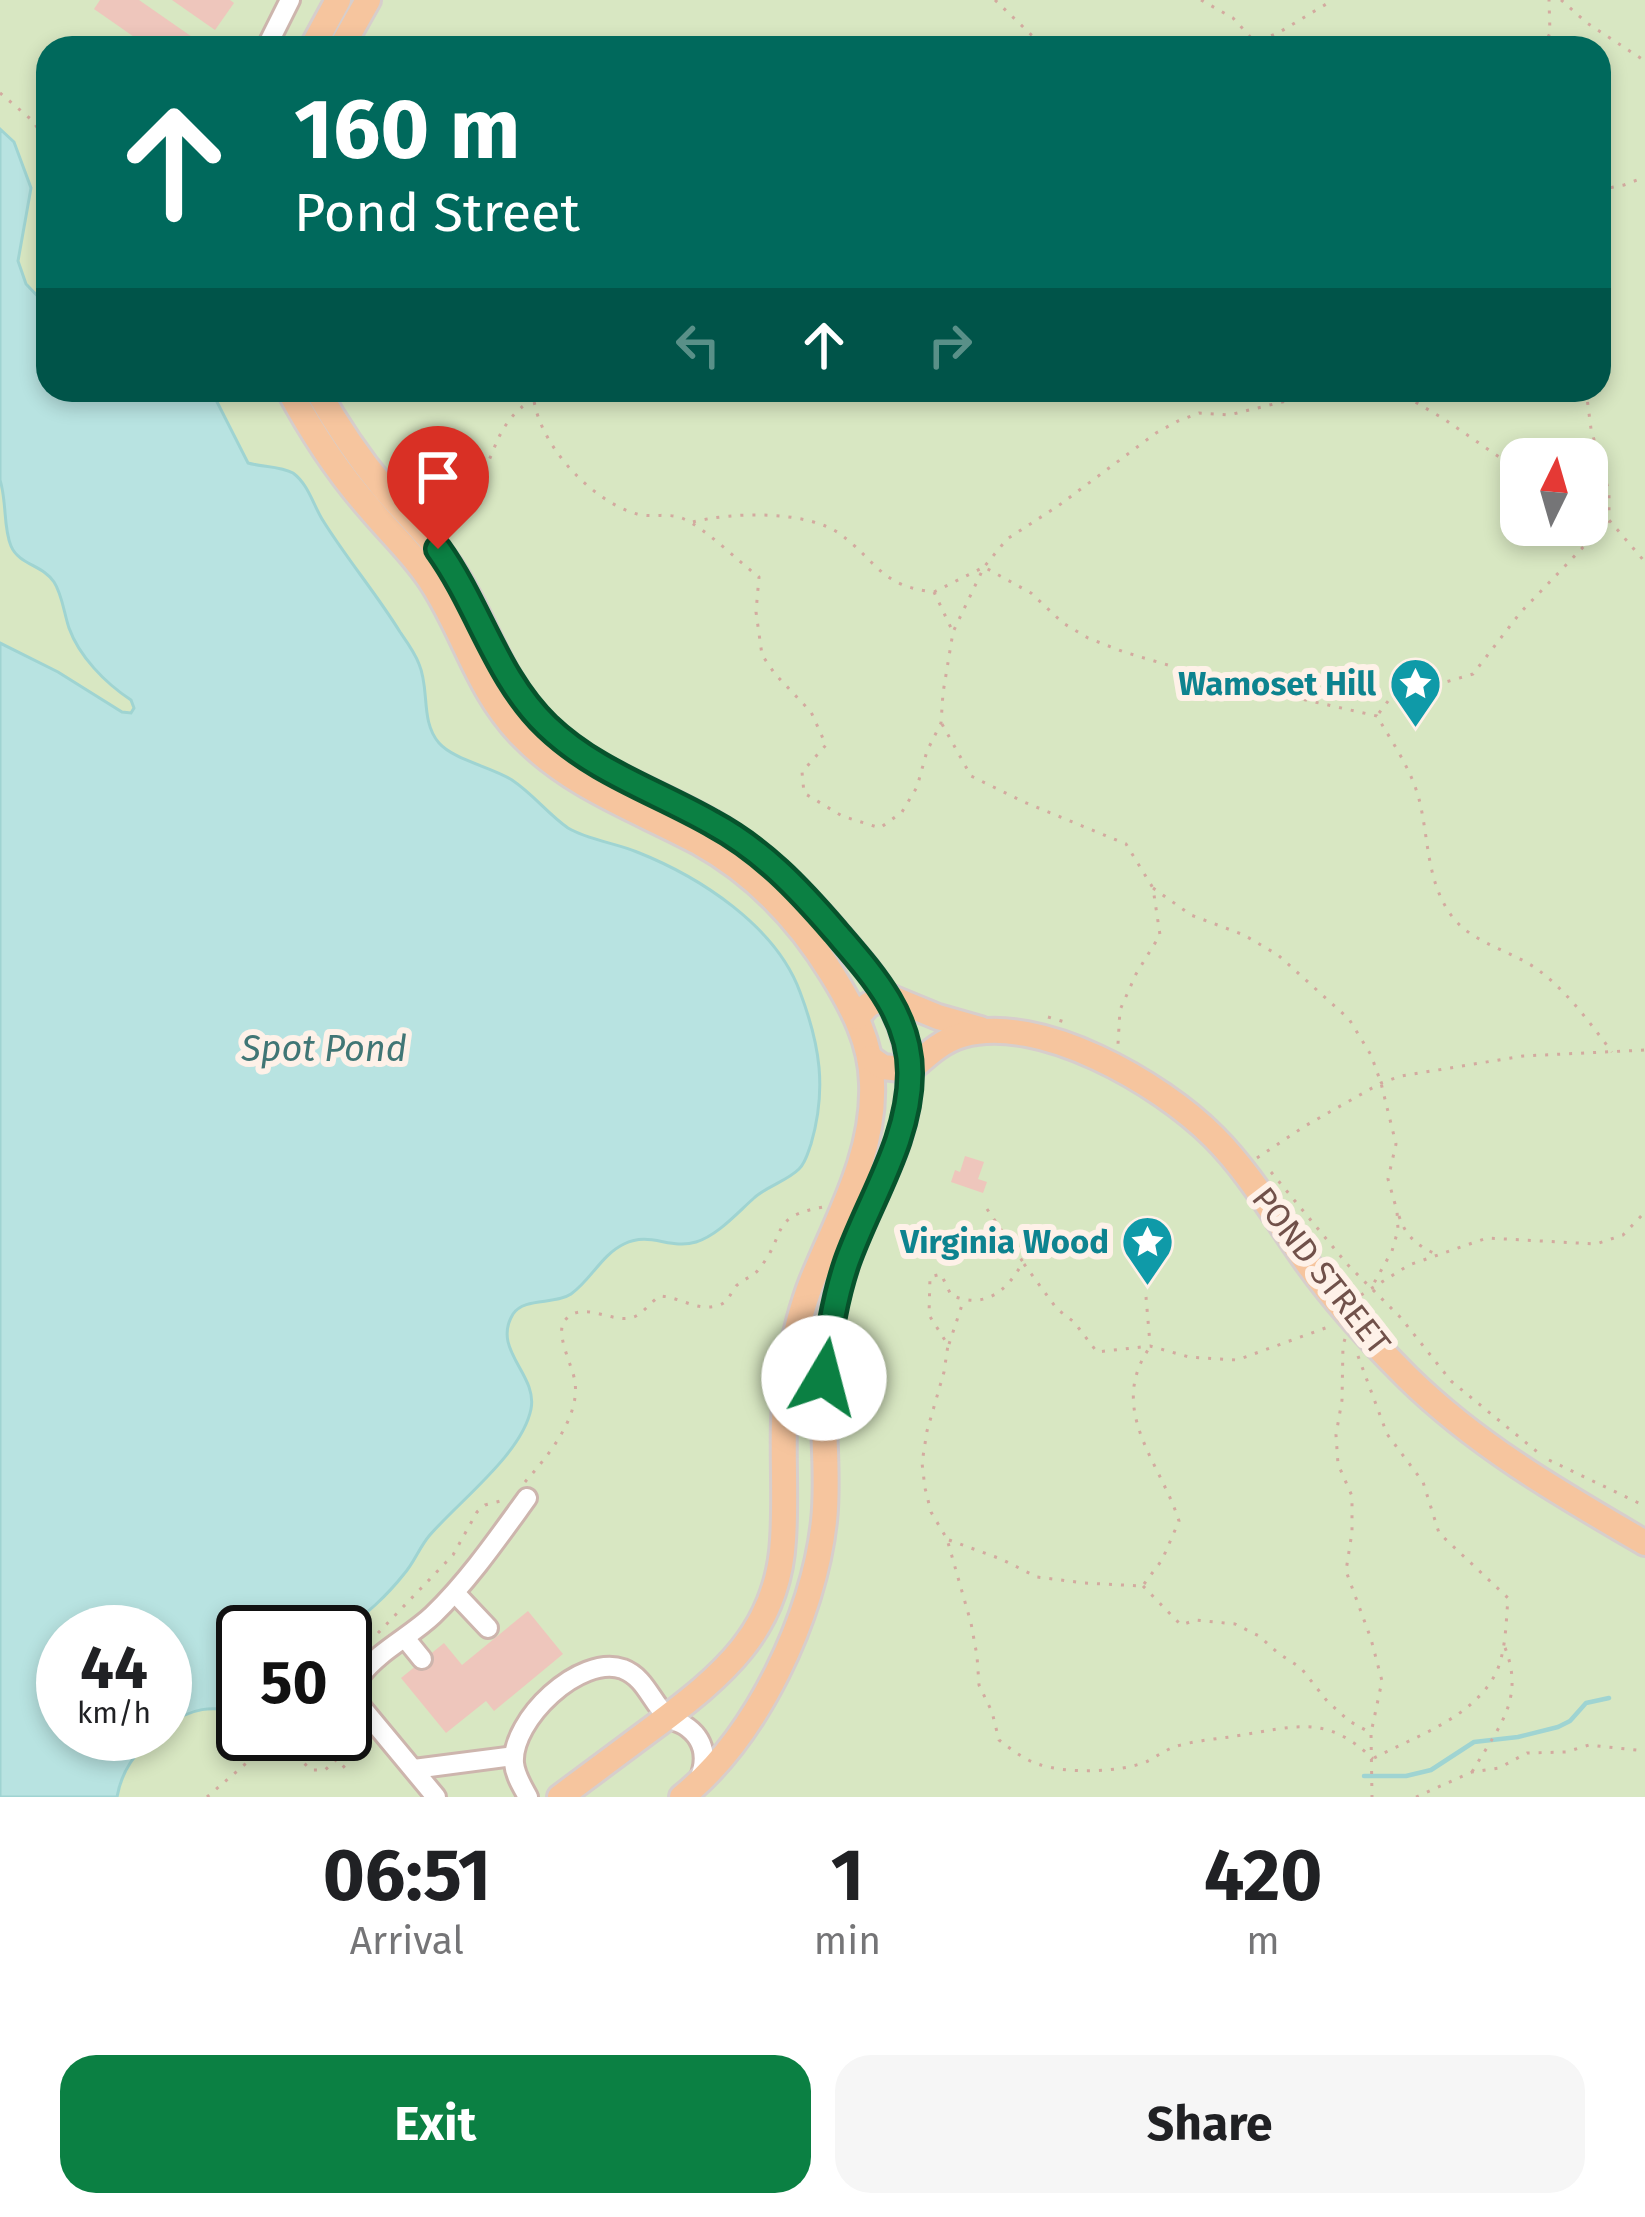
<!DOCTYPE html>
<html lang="en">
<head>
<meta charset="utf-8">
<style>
  body { margin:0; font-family:"Fira Sans",sans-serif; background:#f6f6f6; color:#202124; height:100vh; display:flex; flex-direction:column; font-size:45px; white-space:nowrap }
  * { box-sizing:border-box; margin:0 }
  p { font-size:39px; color:#757577 }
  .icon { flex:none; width:66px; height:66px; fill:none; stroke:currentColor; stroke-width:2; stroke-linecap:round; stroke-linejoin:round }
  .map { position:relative; height:1797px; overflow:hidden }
  .side { display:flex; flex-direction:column; background:#fff; flex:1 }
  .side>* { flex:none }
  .hud { position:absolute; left:36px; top:36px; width:1575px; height:366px; border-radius:36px; box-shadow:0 6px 18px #0003; background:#00695c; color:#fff; overflow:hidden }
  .needle { width:78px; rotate:5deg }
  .buttons { position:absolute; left:1500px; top:438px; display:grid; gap:24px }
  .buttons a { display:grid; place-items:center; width:108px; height:108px; border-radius:24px; background:#fff; box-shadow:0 6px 18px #0003; font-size:60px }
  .speed { position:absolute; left:36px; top:1605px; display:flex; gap:24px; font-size:60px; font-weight:700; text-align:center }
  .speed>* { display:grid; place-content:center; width:156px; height:156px; border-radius:50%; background:#fff; box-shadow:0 6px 18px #0003; line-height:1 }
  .speed small { font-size:30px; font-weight:400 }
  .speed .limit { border:6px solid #111; border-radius:18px; background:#fff; color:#111 }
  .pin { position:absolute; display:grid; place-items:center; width:102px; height:102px; color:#fff; margin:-123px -51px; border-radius:50% 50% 50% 0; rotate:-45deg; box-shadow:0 0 12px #0007 }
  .pin .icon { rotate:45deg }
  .me { position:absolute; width:132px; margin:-66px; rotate:8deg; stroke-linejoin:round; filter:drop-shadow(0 0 9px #0008) }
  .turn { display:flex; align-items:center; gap:42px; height:252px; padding:0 60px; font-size:54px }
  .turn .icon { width:156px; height:156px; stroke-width:2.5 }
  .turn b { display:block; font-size:84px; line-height:102px }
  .lanes { display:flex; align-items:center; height:114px; padding:0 60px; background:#0003; justify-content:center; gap:60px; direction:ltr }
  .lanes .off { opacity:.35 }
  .eta { display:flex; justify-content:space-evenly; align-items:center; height:204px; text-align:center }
  .eta b { font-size:72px; font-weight:700; line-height:84px }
  .cta { display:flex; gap:24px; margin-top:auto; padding:24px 60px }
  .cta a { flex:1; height:138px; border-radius:36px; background:#0b8043; color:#fff; font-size:48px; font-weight:700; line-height:138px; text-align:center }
  .cta a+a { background:#f6f6f6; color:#202124 }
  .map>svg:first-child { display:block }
</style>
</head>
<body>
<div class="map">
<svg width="1645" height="1797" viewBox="0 0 1645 1797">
  <rect width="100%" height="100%" fill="#fbede2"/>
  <!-- green -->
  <path fill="#d8e7c2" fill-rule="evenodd" d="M0 0H1645V1797H0ZM48 48H1599V390H48ZM1521 459H1587V525H1521ZM63 1632H165V1734H63ZM243 1632H345V1734H243Z"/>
  <!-- water -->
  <path fill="#b8e3e1" stroke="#9fd4d2" stroke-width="3" d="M0 129 14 142 31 188 18 261 26 284 48 307V390H211L248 463C262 467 281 466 293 473 308 484 313 504 322 519 346 558 376 593 400 632 407 642 415 653 419 664 430 689 420 721 439 743 454 760 492 767 512 780 533 794 548 814 568 828 588 840 616 843 637 852 700 877 776 926 800 992 820 1045 827 1089 811 1144 808 1152 806 1162 799 1169 787 1181 767 1186 754 1198 737 1213 718 1235 696 1242 670 1250 650 1231 624 1244 601 1255 591 1280 571 1294 555 1305 524 1297 513 1314 491 1350 538 1374 531 1409 522 1454 459 1501 429 1536 419 1548 414 1563 404 1574 389 1593 364 1618 343 1629 328 1637 264 1632 243 1632V1711C210 1707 193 1706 165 1727V1632H63V1734H156C135 1754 122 1769 117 1797H0V643L58 672 122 712 131 713 134 708 131 700C105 683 79 656 69 628 64 613 62 594 54 582 43 565 19 565 11 546 3 527 7 502 0 480Z"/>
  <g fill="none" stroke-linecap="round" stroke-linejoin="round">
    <!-- stream -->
    <polyline stroke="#9fd4d2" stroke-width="4.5" points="1364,1776 1406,1776 1431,1770 1474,1742 1518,1737 1558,1727 1570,1721 1586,1703 1609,1698"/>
  </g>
  <!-- building -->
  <g fill="#eec6bc">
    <polygon points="100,0 139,0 208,48 150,48 94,9"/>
    <polygon points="172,0 230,0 234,3 215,30"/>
    <polygon points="965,1156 984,1162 978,1179 987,1182 983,1193 951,1182 955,1170 960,1172"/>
    <polygon points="528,1611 563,1654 494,1711 486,1701 446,1733 401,1678 444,1643 462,1665"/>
  </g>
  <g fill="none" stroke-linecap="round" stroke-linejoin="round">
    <defs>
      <g id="minor">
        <polyline points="266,48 290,0"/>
        <polyline points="455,1593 488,1628"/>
        <polyline points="405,1638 422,1659"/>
        <polyline points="414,1769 514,1756"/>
        <path d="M436 1797 363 1709C356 1697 352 1687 361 1675 379 1651 411 1636 433 1615 469 1580 498 1538 527 1498"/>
        <path d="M528 1797C522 1786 515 1775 514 1763 511 1720 580 1654 623 1669 646 1678 651 1702 667 1716 672 1721 679 1722 684 1725 706 1739 708 1760 698 1782"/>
      </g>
      <g id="major">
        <polyline points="312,48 338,0"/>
        <polyline points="341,48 368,0"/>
        <path d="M289 390C312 433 339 474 371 510 392 535 417 558 434 586 466 637 478 690 521 735 571 787 636 809 698 842 754 873 799 920 832 974 853 1008 871 1042 872 1083 875 1154 838 1217 812 1281 801 1309 794 1339 789 1369 779 1426 787 1483 783 1540 778 1631 722 1676 654 1727 623 1750 591 1774 560 1797"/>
        <path d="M317 390C336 424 358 457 383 487 407 515 433 539 453 570 487 622 499 679 545 724 594 773 659 791 716 825 764 853 801 891 837 933 871 972 905 1011 909 1065 915 1134 869 1199 847 1262 834 1301 825 1344 824 1386 822 1431 829 1476 824 1521 814 1616 757 1737 682 1797"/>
        <polyline points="857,1017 868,1005 887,996 938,1017 980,1029"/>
        <path d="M870 1058 883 1067 910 1070C926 1056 941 1041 962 1035 1040 1013 1160 1083 1214 1137 1250 1173 1276 1219 1306 1261 1335 1302 1371 1341 1407 1377 1477 1446 1561 1494 1645 1543"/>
      </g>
    </defs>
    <!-- minor casing -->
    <use href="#minor" stroke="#cdb5ad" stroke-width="24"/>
    <!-- major casing -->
    <use href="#major" stroke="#d7cecc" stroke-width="30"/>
    <!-- path -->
    <g stroke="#d3aa9f" stroke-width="3" stroke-dasharray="3 9" stroke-linecap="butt">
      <polyline points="995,0 1045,48"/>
      <polyline points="1201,0 1233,18 1254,41"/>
      <polyline points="1561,0 1587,23 1645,61"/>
      <polyline points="1252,48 1255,42 1278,33 1333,0"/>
      <polyline points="1543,48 1550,33 1549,0"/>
      <polyline points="0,93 33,121 48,145"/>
      <polyline points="1599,190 1624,185 1645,177"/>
      <path d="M533 390C534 440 590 501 637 514 652 518 669 512 684 519 706 529 738 561 759 577L756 612 762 655 775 674 811 712 826 745 802 772 804 793 842 816 880 828 902 812 917 787 927 751 941 723 943 693 953 632 984 567 1007 539 1058 506 1156 433 1178 421 1199 413 1229 415 1290 400 1312 390"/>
      <polyline points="1395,390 1444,419 1521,472"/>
      <polyline points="1586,390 1591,429 1609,492 1609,517"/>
      <polyline points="1587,511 1609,520 1645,562"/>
      <path d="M693 522C731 512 807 510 840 534 878 562 880 586 934 592L952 630"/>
      <path d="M449 532C459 515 471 499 480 481 497 446 498 423 531 400"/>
      <path d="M934 592 984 567 1031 593 1063 623 1088 638 1124 652 1198 674 1246 680 1297 698 1377 716C1392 742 1411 769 1419 799 1429 838 1426 880 1451 915 1471 943 1510 950 1537 969 1567 991 1590 1023 1612 1052"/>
      <polyline points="1379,713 1401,684 1409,681 1439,684 1473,674 1520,613 1609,520"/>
      <polyline points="942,724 971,776 1024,802 1126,844 1153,888 1160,935 1136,974 1120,1010 1118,1044"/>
      <polyline points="1153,888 1191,915 1244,935 1278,955 1349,1019 1371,1055 1381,1083 1396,1144 1388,1179 1397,1211 1398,1230 1392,1251 1374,1283"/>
      <polyline points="1048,1017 1068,1023"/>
      <polyline points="1257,1158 1305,1126 1381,1083 1401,1076 1523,1056 1645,1050"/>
      <polyline points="1271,1172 1347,1264 1401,1318 1451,1381 1541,1455"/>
      <path d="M987 1209 1023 1262C1007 1291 985 1310 951 1295L941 1274 930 1277 929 1315 948 1345 944 1372 927 1431 922 1463 925 1488 931 1512 947 1539 971 1623 977 1656 979 1685 992 1712 999 1740C1011 1749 1023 1759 1038 1764 1066 1774 1120 1773 1148 1761 1159 1755 1168 1748 1181 1745 1199 1740 1218 1739 1236 1736 1294 1727 1326 1713 1373 1759"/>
      <path d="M1399 1216C1405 1235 1417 1246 1436 1254"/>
      <polyline points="1024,1264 1057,1309 1074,1322 1097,1352 1150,1346 1189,1357 1237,1360 1331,1326"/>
      <polyline points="1361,1295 1409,1265 1487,1238 1596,1244 1623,1235 1645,1212"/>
      <polyline points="1146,1297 1150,1344"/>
      <polyline points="1345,1339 1343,1345 1342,1400 1336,1435 1338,1464 1352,1496 1352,1532 1346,1571 1371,1639 1382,1681 1371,1733"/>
      <polyline points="949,1344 963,1302"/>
      <path d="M1358 1356 1387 1434 1423 1482 1439 1533 1508 1598C1506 1622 1506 1651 1496 1673 1473 1718 1416 1736 1374 1758"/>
      <polyline points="1549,1460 1645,1506"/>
      <path d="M525 1482C547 1457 580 1418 575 1382 573 1366 553 1331 566 1319 583 1301 610 1322 630 1318 642 1316 650 1302 660 1296 680 1297 696 1311 716 1306 729 1303 729 1295 736 1286 743 1279 753 1277 759 1269 788 1233 768 1217 823 1207"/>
      <polyline points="949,1540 1001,1559 1037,1577 1084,1583 1141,1586"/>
      <path d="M1144 1584 1162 1560 1179 1521C1161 1463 1106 1410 1150 1347"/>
      <polyline points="1143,1586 1181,1625 1196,1620 1235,1624 1259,1636 1278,1653 1301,1668 1327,1701 1349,1721 1371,1733 1372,1797"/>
      <polyline points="378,1633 453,1555 477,1512 485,1505 504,1500"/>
      <polyline points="338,1757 350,1740 350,1723"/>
      <path d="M1472 1772C1499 1726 1526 1699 1504 1645"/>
      <polyline points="207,1797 250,1760 277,1747 292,1751 311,1770 325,1770 337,1759 346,1769"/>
      <polyline points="1416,1797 1472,1772 1499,1768 1527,1753 1566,1752 1589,1745 1645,1751"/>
    </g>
    <!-- minor -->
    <use href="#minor" stroke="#fff" stroke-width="18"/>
    <!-- major -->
    <use href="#major" stroke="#f6c59e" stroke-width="24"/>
  </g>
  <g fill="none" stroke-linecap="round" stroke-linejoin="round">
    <defs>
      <path id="route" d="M438 549C479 606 496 677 547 726 595 772 656 791 712 823 762 850 798 888 835 931 870 972 910 1014 910 1073 910 1140 869 1200 847 1262 834 1300 828 1339 824 1378"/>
    </defs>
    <!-- route casing -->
    <use href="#route" stroke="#07532c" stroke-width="30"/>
    <!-- route -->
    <use href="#route" stroke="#0b8043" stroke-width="21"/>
  </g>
  <!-- icons -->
  <defs>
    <symbol id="sight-pin" viewBox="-11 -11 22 30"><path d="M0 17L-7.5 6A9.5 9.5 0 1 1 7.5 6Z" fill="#0f9aa8" stroke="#fef1e8"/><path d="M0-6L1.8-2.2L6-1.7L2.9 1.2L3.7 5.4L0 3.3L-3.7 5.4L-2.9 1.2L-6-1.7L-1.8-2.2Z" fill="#fff"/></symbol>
  </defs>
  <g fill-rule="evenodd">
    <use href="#sight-pin" x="1386" y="654" width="59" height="81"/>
    <use href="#sight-pin" x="1118" y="1212" width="59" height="81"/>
  </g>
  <g text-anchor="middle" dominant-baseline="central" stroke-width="12" stroke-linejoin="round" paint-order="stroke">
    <!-- culture labels -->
    <g font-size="33" font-weight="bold" fill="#0d838f" stroke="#fef1e8" text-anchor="end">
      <text x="1376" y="684">Wamoset Hill</text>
      <text x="1109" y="1242">Virginia Wood</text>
    </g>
    <!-- street labels -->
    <g font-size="33" fill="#71514a" stroke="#fef1e8">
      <text transform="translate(1321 1271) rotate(52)">POND STREET</text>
    </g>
    <!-- water labels -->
    <g font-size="36" font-style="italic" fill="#407675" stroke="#fef1e8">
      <text x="324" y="1049">Spot Pond</text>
    </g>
  </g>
</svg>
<div class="buttons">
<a><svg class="needle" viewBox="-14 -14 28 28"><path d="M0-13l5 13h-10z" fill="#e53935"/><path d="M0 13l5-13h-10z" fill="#757577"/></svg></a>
</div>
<div class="speed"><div>44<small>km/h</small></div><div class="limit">50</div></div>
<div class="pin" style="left:438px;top:549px;background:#d93025"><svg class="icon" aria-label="arrive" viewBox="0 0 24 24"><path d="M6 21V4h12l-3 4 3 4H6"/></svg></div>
<svg class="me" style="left:824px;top:1378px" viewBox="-20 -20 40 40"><circle r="19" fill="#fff"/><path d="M0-13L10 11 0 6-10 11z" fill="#0b8043"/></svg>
<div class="hud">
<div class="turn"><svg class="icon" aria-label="ahead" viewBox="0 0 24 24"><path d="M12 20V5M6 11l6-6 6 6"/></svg><div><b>160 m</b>Pond Street</div></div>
<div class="lanes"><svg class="icon off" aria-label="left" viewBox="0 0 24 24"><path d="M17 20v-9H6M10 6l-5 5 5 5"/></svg><svg class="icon" aria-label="ahead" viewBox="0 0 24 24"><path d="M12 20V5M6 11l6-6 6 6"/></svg><svg class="icon off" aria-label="right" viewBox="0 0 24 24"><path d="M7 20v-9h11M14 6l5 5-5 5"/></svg></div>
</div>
</div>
<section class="side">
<div class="eta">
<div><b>06:51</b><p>Arrival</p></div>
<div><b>1</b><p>min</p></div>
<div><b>420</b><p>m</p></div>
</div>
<div class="cta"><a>Exit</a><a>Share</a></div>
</section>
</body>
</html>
